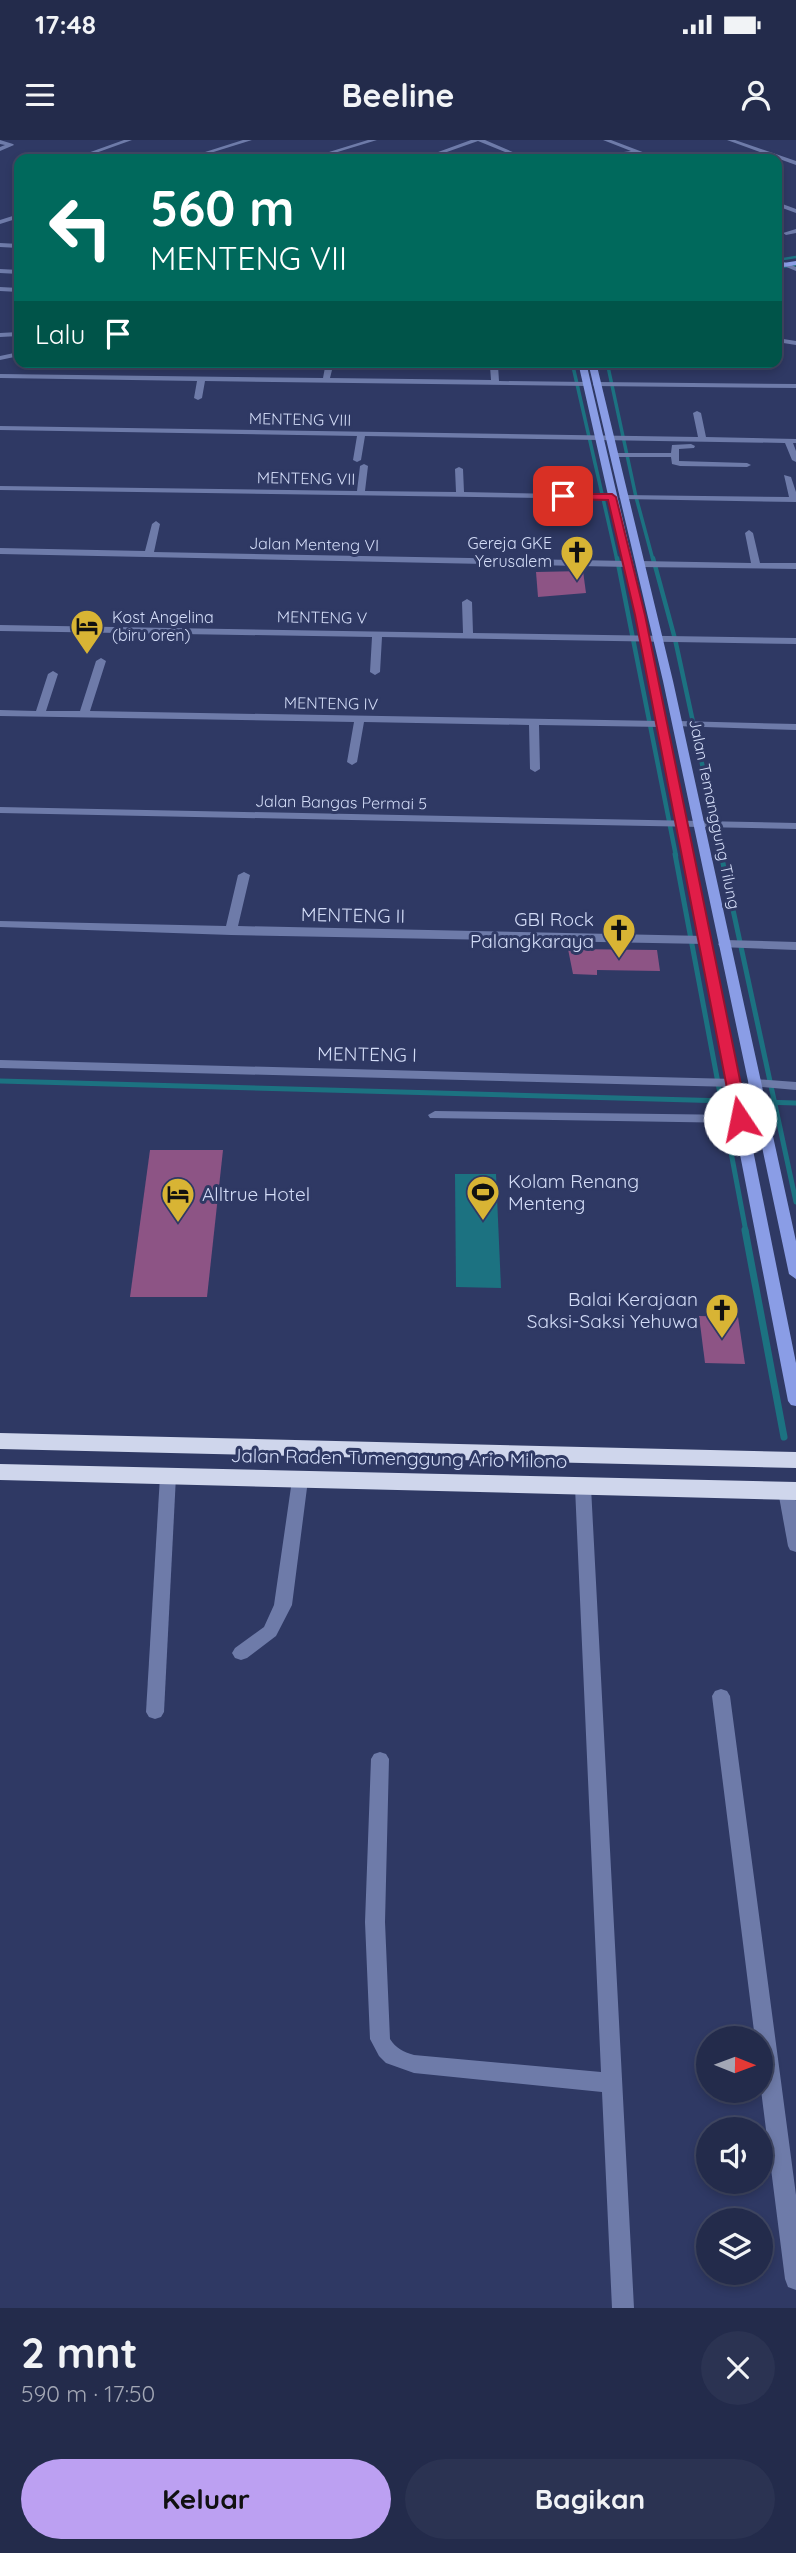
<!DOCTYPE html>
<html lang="id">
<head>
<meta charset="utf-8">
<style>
  body { margin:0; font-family:Quicksand,sans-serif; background:#2b3352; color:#f1f3f6; height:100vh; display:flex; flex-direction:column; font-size:26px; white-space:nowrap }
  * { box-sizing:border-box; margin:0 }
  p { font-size:23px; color:#a3a7b5 }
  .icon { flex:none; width:38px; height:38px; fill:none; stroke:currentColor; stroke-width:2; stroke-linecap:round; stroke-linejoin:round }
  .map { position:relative; height:2168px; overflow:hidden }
  .panel { display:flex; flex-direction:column; background:#232b4b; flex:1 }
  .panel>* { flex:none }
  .top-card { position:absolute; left:14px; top:14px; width:768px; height:214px; border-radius:14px; box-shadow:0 4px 10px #0003,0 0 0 2px #404763; background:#00695c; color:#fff; overflow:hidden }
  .needle { width:46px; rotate:91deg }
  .fabs { position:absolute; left:696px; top:1886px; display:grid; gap:14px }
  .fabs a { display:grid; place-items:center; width:77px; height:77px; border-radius:50%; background:#232b4b; box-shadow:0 4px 10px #0003,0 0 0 2px #404763; font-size:35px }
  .pin { position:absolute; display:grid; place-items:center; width:60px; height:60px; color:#fff; margin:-30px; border-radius:14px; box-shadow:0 4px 10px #0006 }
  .me { position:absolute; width:77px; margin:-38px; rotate:349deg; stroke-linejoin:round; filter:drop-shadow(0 0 5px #0008) }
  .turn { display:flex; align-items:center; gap:24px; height:147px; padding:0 21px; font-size:32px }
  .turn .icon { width:91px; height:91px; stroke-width:2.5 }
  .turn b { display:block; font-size:49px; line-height:60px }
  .then { display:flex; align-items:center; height:66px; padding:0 21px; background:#0003; gap:14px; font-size:26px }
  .round { display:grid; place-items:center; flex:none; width:74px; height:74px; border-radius:37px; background:#2b3352 }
  .overview { display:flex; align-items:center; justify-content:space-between; height:119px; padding:0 21px }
  h1 { font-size:42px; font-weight:700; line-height:52px }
  .action { display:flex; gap:14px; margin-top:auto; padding:14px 21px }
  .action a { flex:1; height:80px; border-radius:42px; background:#bca0f2; color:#111; font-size:28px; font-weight:700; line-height:80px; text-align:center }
  .action a+a { background:#2b3352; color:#f1f3f6 }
  .status { display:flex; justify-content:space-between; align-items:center; height:49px; padding:0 35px; background:#232b4b; direction:ltr }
  .status svg { height:19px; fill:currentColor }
  header { display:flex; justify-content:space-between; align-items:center; height:91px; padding:0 21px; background:#232b4b; font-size:32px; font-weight:700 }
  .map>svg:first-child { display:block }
</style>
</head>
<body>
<div class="status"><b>17:48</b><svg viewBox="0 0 49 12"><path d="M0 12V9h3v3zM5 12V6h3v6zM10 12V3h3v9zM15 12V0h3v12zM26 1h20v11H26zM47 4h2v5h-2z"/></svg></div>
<header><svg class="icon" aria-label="menu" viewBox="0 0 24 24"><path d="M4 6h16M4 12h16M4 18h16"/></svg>Beeline<svg class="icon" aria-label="person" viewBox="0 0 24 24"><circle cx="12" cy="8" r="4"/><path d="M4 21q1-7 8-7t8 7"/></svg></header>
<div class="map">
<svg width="796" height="2168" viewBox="0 0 796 2168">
  <rect width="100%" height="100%" fill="#2f3964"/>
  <!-- water -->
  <polygon fill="#1c7281" points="455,1034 496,1034 501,1148 456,1147"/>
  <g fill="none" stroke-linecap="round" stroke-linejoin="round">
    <!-- stream-far4 -->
    <g stroke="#1c7281" stroke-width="2.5">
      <polyline points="777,120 796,117"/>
      <polyline points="777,128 796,125"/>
    </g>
    <!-- stream-far3 -->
    <g stroke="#1c7281" stroke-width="3.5">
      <polyline points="572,222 617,420"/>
      <polyline points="607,222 636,357 653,420"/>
    </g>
    <!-- stream-far2 -->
    <g stroke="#1c7281" stroke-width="4.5">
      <polyline points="617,418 676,716"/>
      <polyline points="653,418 675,499 722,716"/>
    </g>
    <!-- stream-far1 -->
    <g stroke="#1c7281" stroke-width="5">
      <polyline points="675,714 746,1092"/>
      <polyline points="721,714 796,1062"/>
      <polyline points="0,941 796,963"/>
    </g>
    <!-- stream -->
    <polyline stroke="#1c7281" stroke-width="7" points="745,1090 784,1297"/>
  </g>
  <!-- building -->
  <g fill="#8d5485">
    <polygon points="583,431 586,453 538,457 536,432"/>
    <polygon points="568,809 657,810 660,831 597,830 597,835 573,834"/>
    <polygon points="150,1010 223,1010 207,1157 130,1157"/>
    <polygon points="699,1176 738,1177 745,1224 705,1223"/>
  </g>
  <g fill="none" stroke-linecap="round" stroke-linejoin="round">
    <!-- street -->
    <g fill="#6e7ba9" fill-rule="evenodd">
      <polygon points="0,0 13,4 14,5 0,11 0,7 5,5 0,4"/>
      <polygon points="124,0 132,0 79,19 71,19"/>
      <polygon points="243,0 252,0 191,19 183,19"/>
      <polygon points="368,0 377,0 321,17 316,16"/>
      <polygon points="471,0 485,0 529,19 522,19 478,1 427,19 419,19"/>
      <polygon points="603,0 611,0 661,19 653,19 638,13 593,19 595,16 631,11"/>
      <polygon points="727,0 735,0 796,21 796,25"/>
      <polygon points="777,62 796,69 796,73 777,66"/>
      <polygon points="19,74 19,78 0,84 0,80"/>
      <polygon points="796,89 796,93 786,95 783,93"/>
      <polygon points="0,103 19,104 19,108 0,107"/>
      <polygon points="777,119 796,127 796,131 777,123"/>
      <polygon points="0,129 19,130 19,134 0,133"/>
      <polygon points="0,147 19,148 19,152 0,151"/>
      <polygon points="19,192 19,196 0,197 0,193"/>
      <polygon points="777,198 796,201 796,205 777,202"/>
      <polygon points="19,212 19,216 0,220 0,216"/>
      <polygon points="326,222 334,222 330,238 491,240 490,226 494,224 498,226 499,241 587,242 591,244 587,246 205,241 202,258 198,260 194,258 197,241 0,238 0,234 323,238"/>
      <polygon points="597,242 796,244 796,248 594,246 593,244"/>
      <polygon points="697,271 701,273 706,297 796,299 796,303 793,303 796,311 796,322 792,320 785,303 365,296 361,320 357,322 353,320 357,296 0,290 0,286 698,297 693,273"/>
      <polygon points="691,304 695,306 694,308 679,309 679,321 747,323 751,325 747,327 680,326 672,324 671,317 614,317 610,315 614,313 671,313 672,305"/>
      <polygon points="364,324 368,326 365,351 456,352 455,329 459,327 463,329 464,352 612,355 616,357 612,359 0,350 0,346 357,351 360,326"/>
      <polygon points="784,335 791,337 796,352 796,362 623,359 619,357 623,355 789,357"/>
      <polygon points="156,381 160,384 154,412 628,421 632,424 628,427 0,414 0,408 145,411 152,384"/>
      <polygon points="749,390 753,393 760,423 796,423 796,429 640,427 636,424 640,421 751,423 745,393"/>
      <polygon points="467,459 472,462 473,493 796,498 796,504 382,497 380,532 375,535 370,532 372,497 0,491 0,485 463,493 462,462"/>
      <polygon points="101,518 106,521 90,571 661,581 666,584 661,587 539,585 540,629 535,632 530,629 529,585 364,582 357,622 352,625 347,622 354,582 0,576 0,570 36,571 48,534 53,531 58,534 46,571 80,571 96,521"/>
      <polygon points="678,581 796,584 796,590 674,586 673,584"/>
      <polygon points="0,667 796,683 796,689 0,673"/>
      <polygon points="244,732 250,735 238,786 705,796 711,800 705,804 231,795 0,787 0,781 226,786 238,735"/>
      <polygon points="724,800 796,802 796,810 720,807 718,804"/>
      <polygon points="0,920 734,939 740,943 734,947 0,928"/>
      <polygon points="754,939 796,942 796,950 749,946 748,943"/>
      <polygon points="435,971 740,975 747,979 740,983 430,978 428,975"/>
      <polygon points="168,1330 174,1332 176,1336 164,1572 161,1577 155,1579 149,1577 146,1572 160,1336 162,1332"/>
      <polygon points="300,1334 306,1336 308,1340 292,1465 276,1496 247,1518 241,1520 235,1518 232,1513 235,1508 264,1487 274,1465 292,1340 294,1336"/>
      <path d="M583 1341 589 1343 591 1347 634 2168H612L602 1952 414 1933 386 1923 379 1916 370 1899 365 1782 371 1619 374 1614 380 1612 386 1614 389 1619 385 1782 390 1899C396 1908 403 1912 414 1915L601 1932 575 1347 577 1343Z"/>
      <polygon points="786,1345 792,1347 796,1361 796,1412 790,1410 788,1406 778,1351 780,1347"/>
      <polygon points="721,1549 727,1551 730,1556 796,2055 796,2150 788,2147 785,2139 761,1950 761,1899 755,1899 712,1556 715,1551"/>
    </g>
    <!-- secondary -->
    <g fill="#8a9de6" fill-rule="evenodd">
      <polygon points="796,121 796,125 777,128 777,124"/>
      <polygon points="578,222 586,222 645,475 796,1223 796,1266 791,1265 788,1261 635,475"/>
      <polygon points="588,222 596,222 673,541 796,1101 796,1139 789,1134 663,541"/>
    </g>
    <!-- highway -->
    <g fill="#cfd6ec" fill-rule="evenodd">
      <polygon points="0,1293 796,1312 796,1328 0,1309"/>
      <polygon points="0,1324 796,1342 796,1360 0,1340"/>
    </g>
  </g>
  <!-- route -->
  <polygon fill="#e11d48" stroke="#92132f" stroke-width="2" points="559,354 612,354 616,357 645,475 748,979 746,982 740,983 733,979 635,475 608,360 563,359"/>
  <!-- icons -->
  <defs>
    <symbol id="church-pin" viewBox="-11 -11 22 30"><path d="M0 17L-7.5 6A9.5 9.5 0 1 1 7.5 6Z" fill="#d8b434" stroke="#2f3964"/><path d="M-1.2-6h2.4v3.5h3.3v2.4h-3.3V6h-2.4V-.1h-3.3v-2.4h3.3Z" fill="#111"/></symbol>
    <symbol id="hotel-pin" viewBox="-11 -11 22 30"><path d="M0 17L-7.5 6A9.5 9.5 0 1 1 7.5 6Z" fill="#d8b434" stroke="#2f3964"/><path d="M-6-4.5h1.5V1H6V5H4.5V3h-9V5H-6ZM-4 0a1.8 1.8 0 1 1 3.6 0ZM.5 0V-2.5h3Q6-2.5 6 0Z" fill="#111"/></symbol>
    <symbol id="stadium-pin" viewBox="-11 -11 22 30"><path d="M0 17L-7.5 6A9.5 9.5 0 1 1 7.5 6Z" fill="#d8b434" stroke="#2f3964"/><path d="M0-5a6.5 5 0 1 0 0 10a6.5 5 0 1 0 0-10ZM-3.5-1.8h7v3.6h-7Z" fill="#111"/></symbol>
  </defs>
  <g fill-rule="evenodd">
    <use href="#church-pin" x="558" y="393" width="38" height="52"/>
    <use href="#hotel-pin" x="68" y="467" width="38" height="52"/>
    <use href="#church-pin" x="600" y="771" width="38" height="52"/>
    <use href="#stadium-pin" x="464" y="1033" width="38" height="52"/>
    <use href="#hotel-pin" x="159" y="1035" width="38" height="52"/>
    <use href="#church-pin" x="703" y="1151" width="38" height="52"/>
  </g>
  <g text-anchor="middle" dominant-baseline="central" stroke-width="6" stroke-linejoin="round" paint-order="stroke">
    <!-- far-street labels -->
    <g font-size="16" fill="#d3dcf7" stroke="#2f3964">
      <text transform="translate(300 279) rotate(1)">MENTENG VIII</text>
      <text transform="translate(306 338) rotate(1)">MENTENG VII</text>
      <text transform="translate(314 404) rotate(1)">Jalan Menteng VI</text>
      <text transform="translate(322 477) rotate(1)">MENTENG V</text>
      <text transform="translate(331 563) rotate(1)">MENTENG IV</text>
      <text transform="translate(341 662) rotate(1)">Jalan Bangas Permai 5</text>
      <text transform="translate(715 674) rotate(78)">Jalan Temanggung Tilung</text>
    </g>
    <!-- far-poi labels -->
    <g font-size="16" fill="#d3dcf7" stroke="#2f3964" text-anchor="end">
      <text x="552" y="403">Gereja GKE<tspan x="552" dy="18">Yerusalem</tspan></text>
      <text x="112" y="477" text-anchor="start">Kost Angelina<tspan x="112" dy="18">(biru oren)</tspan></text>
    </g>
    <!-- street labels -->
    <g font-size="19" fill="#d3dcf7" stroke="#2f3964">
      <text transform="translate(353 775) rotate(1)">MENTENG II</text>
      <text transform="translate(367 914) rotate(1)">MENTENG I</text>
      <text transform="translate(399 1318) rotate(1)">Jalan Raden Tumenggung Ario Milono</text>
    </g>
    <!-- poi labels -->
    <g font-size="19" fill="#d3dcf7" stroke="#2f3964" text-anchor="end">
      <text x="594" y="779">GBI Rock<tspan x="594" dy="22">Palangkaraya</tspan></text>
      <text x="508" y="1041" text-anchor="start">Kolam Renang<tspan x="508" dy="22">Menteng</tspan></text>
      <text x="202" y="1054" text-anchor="start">Alltrue Hotel</text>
      <text x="698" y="1159">Balai Kerajaan<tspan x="698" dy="22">Saksi-Saksi Yehuwa</tspan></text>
    </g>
  </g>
</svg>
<div class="fabs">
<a><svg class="needle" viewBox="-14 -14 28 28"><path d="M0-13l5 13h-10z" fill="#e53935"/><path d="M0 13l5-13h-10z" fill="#a3a7b5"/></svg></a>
<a><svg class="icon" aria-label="sound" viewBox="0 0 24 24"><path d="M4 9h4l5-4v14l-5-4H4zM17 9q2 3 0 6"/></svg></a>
<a><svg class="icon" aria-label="layers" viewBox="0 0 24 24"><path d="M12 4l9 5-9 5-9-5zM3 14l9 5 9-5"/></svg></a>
</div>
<div class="pin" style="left:563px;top:356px;background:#d93025"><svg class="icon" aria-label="arrive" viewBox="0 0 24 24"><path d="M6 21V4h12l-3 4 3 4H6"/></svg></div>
<svg class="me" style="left:740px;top:979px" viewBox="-20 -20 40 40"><circle r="19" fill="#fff"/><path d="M0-13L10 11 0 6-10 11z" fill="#e11d48"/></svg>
<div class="top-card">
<div class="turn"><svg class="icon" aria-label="left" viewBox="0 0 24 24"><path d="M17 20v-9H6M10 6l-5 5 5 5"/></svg><div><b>560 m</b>MENTENG VII</div></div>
<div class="then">Lalu<svg class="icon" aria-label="arrive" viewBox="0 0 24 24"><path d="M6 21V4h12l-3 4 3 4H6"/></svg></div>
</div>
</div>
<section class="panel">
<div class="overview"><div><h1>2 mnt</h1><p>590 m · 17:50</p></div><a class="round"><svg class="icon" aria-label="close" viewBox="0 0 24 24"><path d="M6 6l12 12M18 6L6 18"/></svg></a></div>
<div class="action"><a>Keluar</a><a>Bagikan</a></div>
</section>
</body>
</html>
